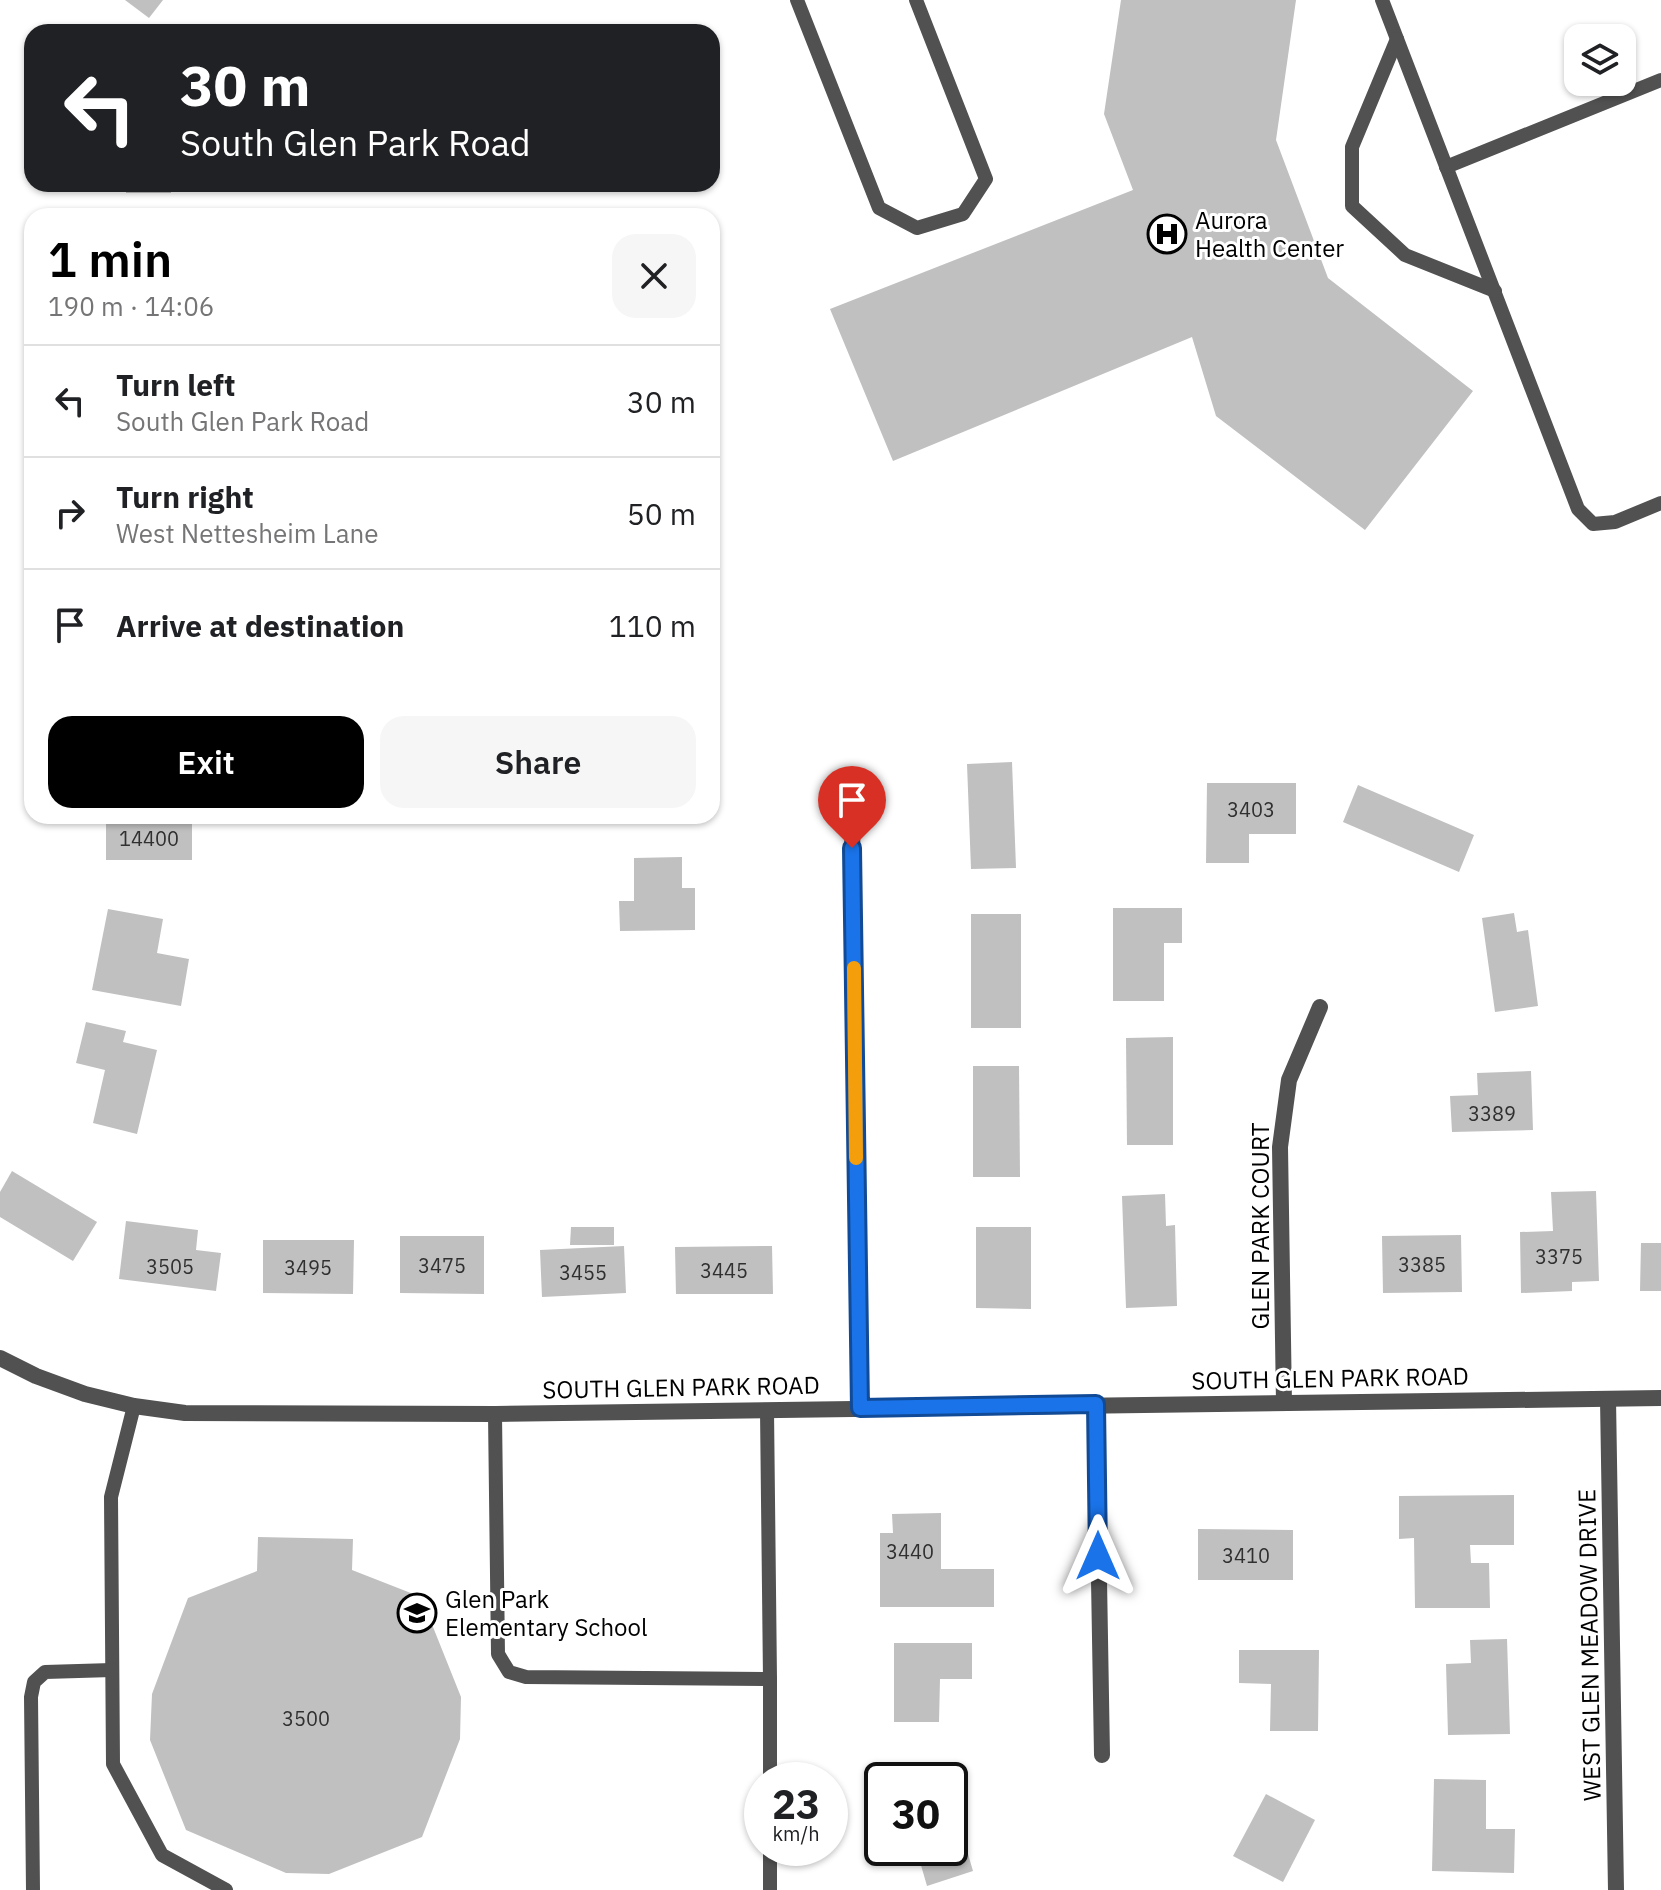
<!DOCTYPE html>
<html lang="en">
<head>
<meta charset="utf-8">
<style>
  body { margin:0; font-family:"IBM Plex Sans",sans-serif; background:#f6f6f6; color:#202124; height:100vh; display:flex; flex-direction:column; font-size:30px; white-space:nowrap }
  * { box-sizing:border-box; margin:0 }
  p { font-size:26px; color:#757577 }
  .icon { flex:none; width:44px; height:44px; fill:none; stroke:currentColor; stroke-width:2; stroke-linecap:round; stroke-linejoin:round }
  .map { position:relative; flex:1; overflow:hidden }
  .sheet { position:absolute; left:24px; top:208px; width:696px; height:616px; display:flex; flex-direction:column; background:#fff; border-radius:24px; box-shadow:0 2px 6px #0004 }
  .sheet>* { flex:none }
  .banner { position:absolute; left:24px; top:24px; width:696px; height:168px; border-radius:24px; box-shadow:0 2px 6px #0004; background:#202124; color:#fff; overflow:hidden }
  .tools { position:absolute; left:1564px; top:24px; display:grid; gap:16px }
  .tools a { display:grid; place-items:center; width:72px; height:72px; border-radius:16px; background:#fff; box-shadow:0 2px 6px #0004; font-size:40px }
  .speed { position:absolute; left:744px; top:1762px; display:flex; gap:16px; font-size:40px; font-weight:700; text-align:center }
  .speed>* { display:grid; place-content:center; width:104px; height:104px; border-radius:50%; background:#fff; box-shadow:0 2px 6px #0004; line-height:1 }
  .speed small { font-size:20px; font-weight:400 }
  .speed .limit { border:4px solid #111; border-radius:12px; background:#fff; color:#111 }
  .pin { position:absolute; display:grid; place-items:center; width:68px; height:68px; color:#fff; margin:-82px -34px; border-radius:50% 50% 50% 0; rotate:-45deg; box-shadow:0 0 8px #0007 }
  .pin .icon { rotate:45deg }
  .me { position:absolute; width:88px; margin:-44px; rotate:0deg; stroke-linejoin:round; filter:drop-shadow(0 0 6px #0008) }
  .turn { display:flex; align-items:center; gap:28px; height:168px; padding:0 24px; font-size:36px }
  .turn .icon { width:104px; height:104px; stroke-width:2.5 }
  .turn b { display:block; font-size:56px; line-height:68px }
  .round { display:grid; place-items:center; flex:none; width:84px; height:84px; border-radius:24px; background:#f6f6f6 }
  .head { display:flex; align-items:center; justify-content:space-between; height:136px; padding:0 24px }
  h1 { font-size:48px; font-weight:600; line-height:60px; color:#000 }
  .action { display:flex; gap:16px; margin-top:auto; padding:16px 24px }
  .action a { flex:1; height:92px; border-radius:24px; background:#000; color:#fff; font-size:32px; font-weight:600; line-height:92px; text-align:center }
  .action a+a { background:#f6f6f6; color:#202124 }
  ul { padding:0; list-style:none }
  li { display:flex; align-items:center; gap:24px; height:112px; padding:0 24px; border-top:2px solid #e0e0e0 }
  li div { flex:1 }
  li b { display:block; font-size:30px }
  li em { font-style:normal }
  .map>svg:first-child { display:block }
</style>
</head>
<body>
<div class="map">
<svg width="1661" height="1890" viewBox="0 0 1661 1890">
  <rect width="100%" height="100%" fill="#fff"/>
  <!-- building -->
  <g fill="#c0c0c0">
    <polygon points="125,0 163,0 149,18"/>
    <polygon points="1121,0 1296,0 1276,140 1328,278 1473,391 1365,530 1216,416 1192,337 893,461 830,309 1133,190 1104,114"/>
    <rect x="126" y="184" width="45" height="9"/>
    <polygon points="1012,762 1016,868 971,869 967,764"/>
    <polygon points="1207,783 1296,783 1296,834 1249,834 1249,863 1206,863"/>
    <polygon points="1358,785 1474,835 1459,872 1343,822"/>
    <rect x="106" y="816" width="86" height="44"/>
    <polygon points="682,857 682,888 695,888 695,930 620,931 619,901 634,901 634,858"/>
    <polygon points="1113,908 1182,908 1182,943 1164,943 1164,1001 1113,1001"/>
    <polygon points="108,909 163,919 157,953 189,959 181,1006 92,990"/>
    <polygon points="1514,913 1517,932 1528,930 1538,1006 1495,1012 1482,918"/>
    <rect x="971" y="914" width="50" height="114"/>
    <polygon points="86,1022 126,1031 123,1042 157,1050 137,1134 93,1123 105,1070 76,1063"/>
    <polygon points="1173,1037 1173,1145 1127,1145 1126,1038"/>
    <polygon points="973,1066 1019,1066 1020,1177 973,1177"/>
    <polygon points="1531,1071 1533,1130 1452,1132 1450,1096 1478,1095 1477,1073"/>
    <polygon points="12,1171 97,1222 73,1261 0,1217 0,1192"/>
    <polygon points="1596,1191 1599,1281 1572,1282 1572,1291 1521,1293 1520,1232 1553,1231 1551,1192"/>
    <polygon points="1165,1194 1166,1226 1175,1225 1177,1306 1126,1308 1122,1196"/>
    <polygon points="126,1221 198,1230 196,1250 221,1253 216,1291 119,1279"/>
    <polygon points="571,1227 614,1227 614,1245 570,1245"/>
    <polygon points="976,1227 1031,1227 1031,1309 976,1308"/>
    <polygon points="1461,1235 1462,1292 1383,1293 1382,1236"/>
    <polygon points="400,1236 484,1236 484,1294 400,1293"/>
    <polygon points="263,1240 354,1240 353,1294 263,1293"/>
    <polygon points="1641,1243 1661,1243 1661,1291 1640,1291"/>
    <polygon points="624,1246 626,1293 542,1297 540,1250"/>
    <polygon points="772,1246 773,1294 676,1294 675,1247"/>
    <polygon points="1514,1495 1514,1545 1470,1545 1471,1563 1489,1563 1490,1608 1415,1608 1414,1538 1399,1539 1399,1496"/>
    <polygon points="941,1513 941,1569 994,1569 994,1607 880,1607 880,1533 893,1533 892,1514"/>
    <polygon points="1198,1529 1293,1530 1293,1580 1198,1580"/>
    <polygon points="258,1537 353,1539 352,1570 421,1597 461,1697 460,1739 422,1837 329,1874 286,1873 186,1830 150,1740 152,1694 188,1598 257,1571"/>
    <polygon points="1507,1639 1510,1734 1448,1735 1446,1664 1471,1663 1470,1640"/>
    <polygon points="894,1643 972,1643 972,1679 940,1679 939,1722 894,1722"/>
    <polygon points="1239,1650 1319,1650 1318,1731 1270,1731 1271,1684 1239,1683"/>
    <polygon points="1434,1779 1486,1780 1486,1829 1515,1829 1514,1873 1432,1871"/>
    <polygon points="1266,1794 1315,1820 1283,1882 1233,1856"/>
    <polygon points="951,1796 973,1871 927,1886 916,1848 950,1848"/>
  </g>
  <g fill="none" stroke-linecap="round" stroke-linejoin="round">
    <!-- service -->
    <g stroke="#515151" stroke-width="14">
      <polyline points="797,0 879,208 917,228 963,214 986,179 916,0"/>
      <polyline points="1382,0 1578,509 1593,524 1615,522 1661,503"/>
      <polyline points="1397,39 1352,147 1352,206 1405,255 1495,291"/>
      <polyline points="1446,167 1661,80"/>
      <polyline points="134,1406 111,1497 113,1764 162,1855 226,1890"/>
      <polyline points="495,1414 498,1654 509,1672 526,1677 770,1679 767,1410"/>
      <polyline points="770,1679 770,1780"/>
      <polyline points="770,1848 770,1890"/>
      <polyline points="33,1890 31,1697 34,1682 45,1672 112,1670"/>
    </g>
    <!-- minor -->
    <g stroke="#515151" stroke-width="16">
      <polyline points="852,818 860,1408"/>
      <polyline points="0,1358 36,1376 85,1394 134,1406 185,1413 495,1414 1661,1398"/>
      <polyline points="1608,1399 1616,1890"/>
      <polyline points="1284,1403 1280,1147 1289,1080 1320,1007"/>
      <polyline points="1096,1404 1102,1755"/>
    </g>
  </g>
  <g fill="none" stroke-linecap="round" stroke-linejoin="round">
    <defs>
      <polyline id="route" points="852,848 860,1408 1096,1404 1098,1556"/>
    </defs>
    <!-- route casing -->
    <use href="#route" stroke="#114b97" stroke-width="20"/>
    <!-- route -->
    <use href="#route" stroke="#1a73e8" stroke-width="14"/>
    <!-- slow -->
    <polyline stroke="#f59e0b" stroke-width="14" points="854,968 856,1158"/>
  </g>
  <!-- icons -->
  <defs>
    <symbol id="hospital-ring" viewBox="-11 -11 22 22"><circle r="9.5" fill="#fff" stroke="#000" stroke-width="1.5"/><path d="M-5-5h3v3.5h4V-5h3V5h-3V1.5h-4V5h-3Z" fill="#000"/></symbol>
    <symbol id="school-ring" viewBox="-11 -11 22 22"><circle r="9.5" fill="#fff" stroke="#000" stroke-width="1.5"/><path d="M0-5L7-2L0 1L-7-2ZM-4 1L0 2.5L4 1V4Q0 6-4 4Z" fill="#000"/></symbol>
  </defs>
  <g fill-rule="evenodd">
    <use href="#hospital-ring" x="1145" y="212" width="44" height="44"/>
    <use href="#school-ring" x="395" y="1591" width="44" height="44"/>
  </g>
  <g text-anchor="middle" dominant-baseline="central" stroke-width="6" stroke-linejoin="round" paint-order="stroke">
    <!-- number labels -->
    <g font-size="20" fill="#303030">
      <text x="1251" y="809">3403</text>
      <text x="149" y="838">14400</text>
      <text x="1492" y="1113">3389</text>
      <text x="1559" y="1256">3375</text>
      <text x="1422" y="1264">3385</text>
      <text x="442" y="1265">3475</text>
      <text x="170" y="1266">3505</text>
      <text x="308" y="1267">3495</text>
      <text x="724" y="1270">3445</text>
      <text x="583" y="1272">3455</text>
      <text x="910" y="1551">3440</text>
      <text x="1246" y="1555">3410</text>
      <text x="306" y="1718">3500</text>
    </g>
    <!-- poi labels -->
    <g font-size="24" fill="#000" stroke="#fff" text-anchor="start">
      <text x="1195" y="220">Aurora<tspan x="1195" dy="28">Health Center</tspan></text>
      <text x="445" y="1599">Glen Park<tspan x="445" dy="28">Elementary School</tspan></text>
    </g>
    <!-- street labels -->
    <g font-size="24" fill="#000" stroke="#fff">
      <text transform="translate(1260 1226) rotate(-90)">GLEN PARK COURT</text>
      <text transform="translate(1330 1378) rotate(-1)">SOUTH GLEN PARK ROAD</text>
      <text transform="translate(681 1387) rotate(-1)">SOUTH GLEN PARK ROAD</text>
      <text transform="translate(1589 1645) rotate(-91)">WEST GLEN MEADOW DRIVE</text>
    </g>
  </g>
</svg>
<div class="tools">
<a><svg class="icon" aria-label="layers" viewBox="0 0 24 24"><path d="M12 4l9 5-9 5-9-5zM3 14l9 5 9-5"/></svg></a>
</div>
<div class="speed"><div>23<small>km/h</small></div><div class="limit">30</div></div>
<div class="pin" style="left:852px;top:848px;background:#d93025"><svg class="icon" aria-label="arrive" viewBox="0 0 24 24"><path d="M6 21V4h12l-3 4 3 4H6"/></svg></div>
<svg class="me" style="left:1098px;top:1556px" viewBox="-20 -20 40 40"><path d="M0-17L14 15 0 8-14 15z" fill="#1a73e8" stroke="#fff" stroke-width="4"/></svg>
<div class="banner">
<div class="turn"><svg class="icon" aria-label="left" viewBox="0 0 24 24"><path d="M17 20v-9H6M10 6l-5 5 5 5"/></svg><div><b>30 m</b>South Glen Park Road</div></div>
</div>
<section class="sheet">
<div class="head"><div><h1>1 min</h1><p>190 m · 14:06</p></div><a class="round"><svg class="icon" aria-label="close" viewBox="0 0 24 24"><path d="M6 6l12 12M18 6L6 18"/></svg></a></div>
<ul>
<li><svg class="icon" aria-label="left" viewBox="0 0 24 24"><path d="M17 20v-9H6M10 6l-5 5 5 5"/></svg><div><b>Turn left</b><p>South Glen Park Road</p></div><em>30 m</em></li>
<li><svg class="icon" aria-label="right" viewBox="0 0 24 24"><path d="M7 20v-9h11M14 6l5 5-5 5"/></svg><div><b>Turn right</b><p>West Nettesheim Lane</p></div><em>50 m</em></li>
<li><svg class="icon" aria-label="arrive" viewBox="0 0 24 24"><path d="M6 21V4h12l-3 4 3 4H6"/></svg><div><b>Arrive at destination</b></div><em>110 m</em></li>
</ul>
<div class="action"><a>Exit</a><a>Share</a></div>
</section>
</div>
</body>
</html>
